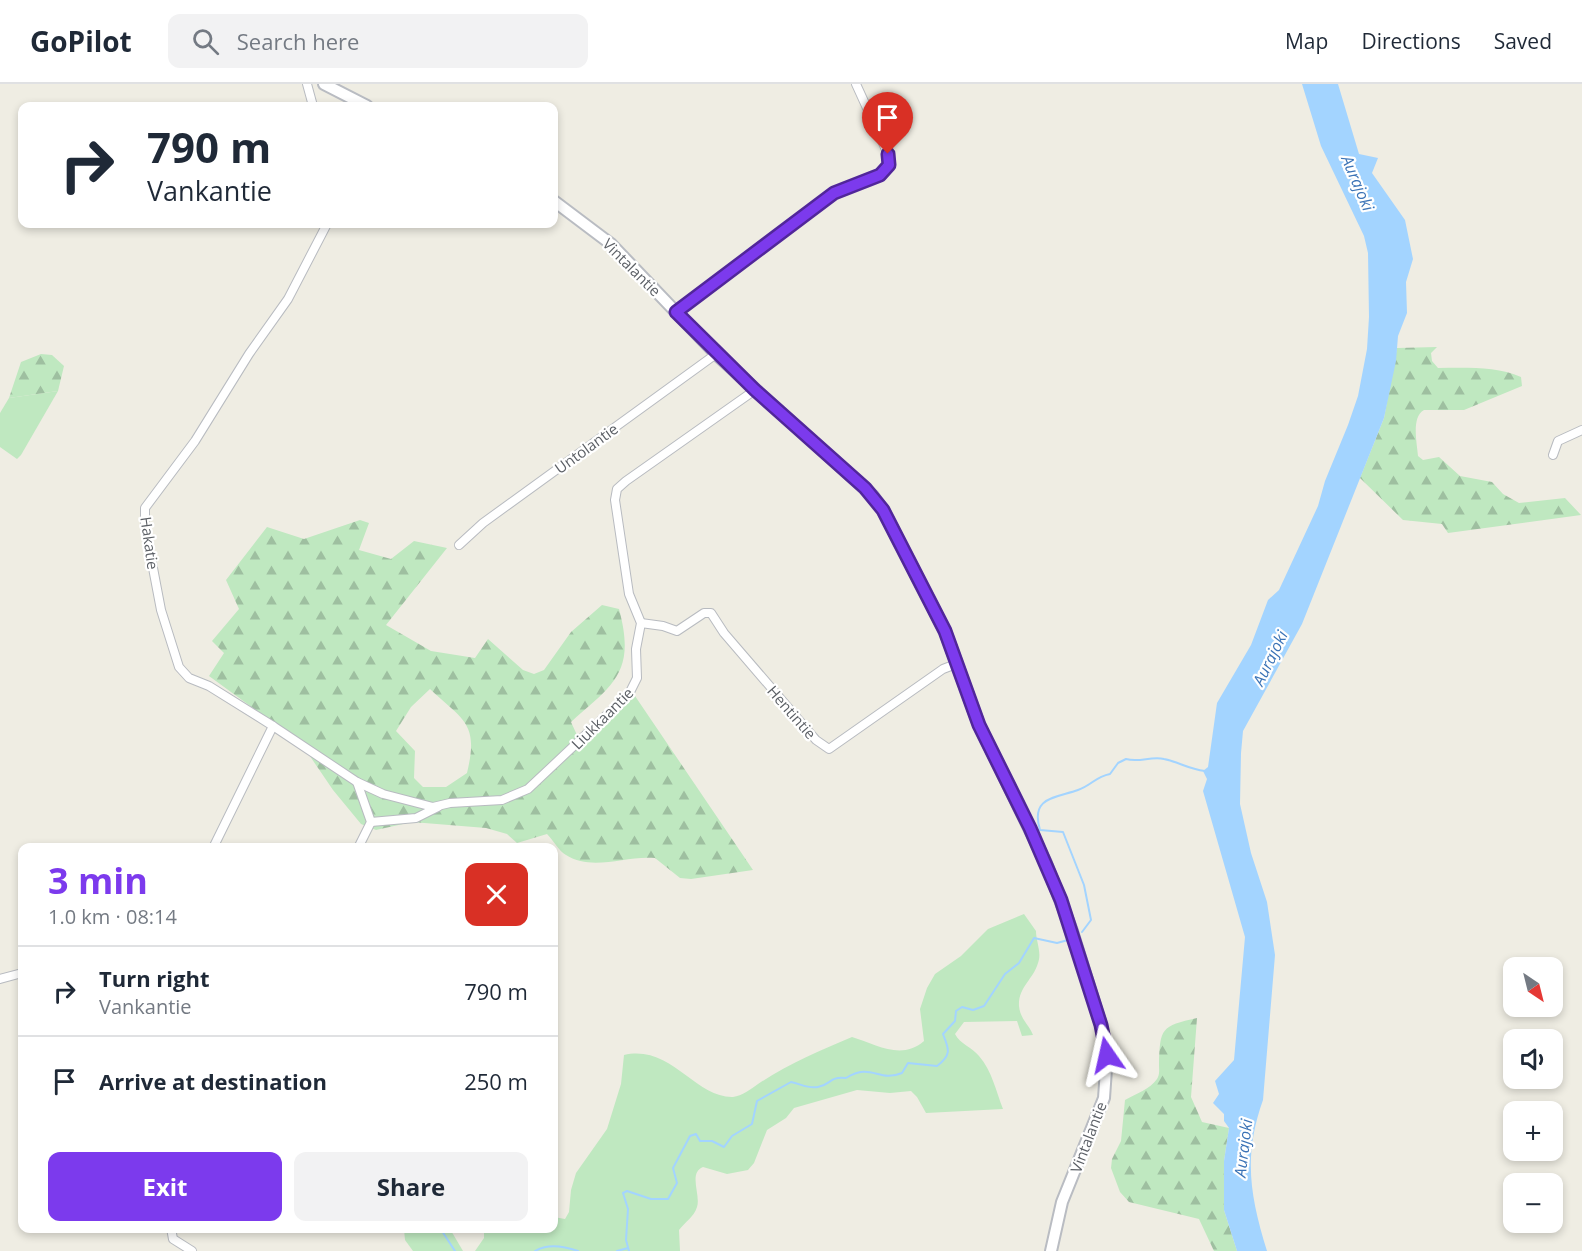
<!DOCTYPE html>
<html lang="en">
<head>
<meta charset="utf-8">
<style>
  body { margin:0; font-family:"Open Sans",sans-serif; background:#f2f2f3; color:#1f2937; height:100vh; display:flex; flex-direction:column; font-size:22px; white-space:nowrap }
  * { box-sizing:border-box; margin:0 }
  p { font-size:20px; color:#747a83 }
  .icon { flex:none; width:33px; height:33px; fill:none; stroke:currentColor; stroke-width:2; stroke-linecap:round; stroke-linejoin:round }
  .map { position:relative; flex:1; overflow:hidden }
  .sheet { position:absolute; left:18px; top:759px; width:540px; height:390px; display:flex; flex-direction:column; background:#fff; border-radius:12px; box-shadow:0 3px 9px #0003 }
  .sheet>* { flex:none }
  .guide { position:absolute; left:18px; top:18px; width:540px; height:126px; border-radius:12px; box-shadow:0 3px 9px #0003; background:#fff; color:#1f2937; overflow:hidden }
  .needle { width:39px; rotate:145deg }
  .tools { position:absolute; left:1503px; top:873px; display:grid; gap:12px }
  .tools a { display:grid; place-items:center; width:60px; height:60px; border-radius:12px; background:#fff; box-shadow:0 3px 9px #0003; font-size:30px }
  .pin { position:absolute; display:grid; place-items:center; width:51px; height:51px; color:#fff; margin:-62px -26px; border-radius:50% 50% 50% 0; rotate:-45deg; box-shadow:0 0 6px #0007 }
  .pin .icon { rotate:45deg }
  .me { position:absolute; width:66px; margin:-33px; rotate:349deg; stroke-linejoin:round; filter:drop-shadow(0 0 4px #0008) }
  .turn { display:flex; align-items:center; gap:21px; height:126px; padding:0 30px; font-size:27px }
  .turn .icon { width:78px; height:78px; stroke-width:2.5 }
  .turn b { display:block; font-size:42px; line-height:51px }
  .round { display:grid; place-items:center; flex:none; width:63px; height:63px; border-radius:12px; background:#f2f2f3 }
  .head { display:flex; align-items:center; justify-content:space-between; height:102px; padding:0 30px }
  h1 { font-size:36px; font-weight:700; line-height:45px; color:#7c3aed }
  .cta { display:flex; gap:12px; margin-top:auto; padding:12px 30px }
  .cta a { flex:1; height:69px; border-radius:12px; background:#7c3aed; color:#fff; font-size:24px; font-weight:700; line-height:69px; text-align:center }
  .cta a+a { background:#f2f2f3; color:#1f2937 }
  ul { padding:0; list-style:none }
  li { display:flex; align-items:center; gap:18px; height:90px; padding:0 30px; border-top:2px solid #e0e1e3 }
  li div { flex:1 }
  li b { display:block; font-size:22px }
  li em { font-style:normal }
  header { display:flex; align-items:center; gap:36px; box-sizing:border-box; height:84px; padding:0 30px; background:#fff; border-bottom:2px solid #e0e1e3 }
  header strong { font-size:28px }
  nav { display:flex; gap:33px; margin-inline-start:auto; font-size:21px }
  .search { width:420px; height:54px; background:#f2f2f3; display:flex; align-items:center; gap:15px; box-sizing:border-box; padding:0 21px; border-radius:12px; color:#747a83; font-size:22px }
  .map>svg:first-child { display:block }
</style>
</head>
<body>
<header>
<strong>GoPilot</strong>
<div class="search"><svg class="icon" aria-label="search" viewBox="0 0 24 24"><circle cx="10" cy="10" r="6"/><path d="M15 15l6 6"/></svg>Search here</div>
<nav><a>Map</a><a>Directions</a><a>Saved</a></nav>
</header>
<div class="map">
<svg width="1582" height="1167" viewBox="0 0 1582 1167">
  <defs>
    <pattern id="forest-firs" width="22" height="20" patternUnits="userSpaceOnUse" patternTransform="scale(1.5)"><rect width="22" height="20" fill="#bfe8c0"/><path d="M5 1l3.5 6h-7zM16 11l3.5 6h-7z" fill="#9ebfa0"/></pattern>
  </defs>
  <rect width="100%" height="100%" fill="#efede3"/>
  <!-- grass -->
  <g fill="#bfe8c0">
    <polygon points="58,307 21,371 17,375 0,363 0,329 9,314"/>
    <path d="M1024 830 1036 847C1036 858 1042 868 1038 879 1033 896 1018 903 1019 922 1020 935 1030 942 1033 951L1022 952 1017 937 964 938 955 950C960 960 972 963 979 972 992 987 996 1007 1003 1025L926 1029 917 1013 911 1007 890 1009 857 1006 794 1024 786 1034 767 1046 754 1079 748 1086 727 1090 703 1083C688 1089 701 1111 697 1123 694 1133 685 1138 679 1146L680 1167H475L484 1154V1145L554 1144V1133L565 1135 569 1128 571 1106 576 1089 607 1045 621 1000 624 971C671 960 695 1014 733 1013 742 1012 751 1005 758 1000 788 980 819 967 852 953 876 960 901 977 924 957L920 925 927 904 935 890 961 872 988 845Z"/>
    <polygon points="404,1145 450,1145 463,1167 413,1167 405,1156"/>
  </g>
  <!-- forest -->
  <g fill="url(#forest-firs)" fill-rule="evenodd">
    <path d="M1437 263 1431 269 1432 277 1438 284C1465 284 1496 282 1521 293L1522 302 1464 326H1424C1411 333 1417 359 1418 372L1423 376 1439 373 1460 392 1492 398 1503 410 1519 419 1565 414 1581 431 1448 449 1442 440 1403 436 1360 394 1384 334 1397 264Z"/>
    <polygon points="41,270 52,271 64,282 58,307 9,314 21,278"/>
    <path d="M360 436 369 439 359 466 391 475 414 457 447 464 386 541 431 567 475 574 488 555 523 586 534 590 544 586 571 548 602 521 619 525C636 588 614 600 571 638L582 662 635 612 753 786 691 795 680 794 655 774C626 771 593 788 566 771 559 767 553 756 547 750L517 759 507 750 486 744 412 738 376 746 361 740 333 706 301 659 209 592 224 569 212 557 239 525 226 496 267 443 304 455ZM430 605C464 637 479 639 467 689L446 703H423L414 694 415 667 396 647 411 623Z"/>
    <path d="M1197 934 1191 1013 1202 1038 1229 1044 1224 1077V1126L1237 1167H1214L1199 1135 1129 1118 1120 1108 1111 1084 1112 1075 1121 1057 1125 1016C1136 1010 1150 1005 1157 995 1160 990 1159 986 1159 981 1160 944 1161 942 1197 934Z"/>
  </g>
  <!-- water -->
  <path fill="#a3d4ff" d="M1302 0H1338L1359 70 1378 74 1372 89 1405 136 1413 175 1406 198 1407 229 1398 252 1396 277 1384 334 1302 540 1243 647 1241 669 1240 720 1251 769 1267 818 1275 871 1263 1016C1243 1072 1250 1112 1267 1167H1237L1224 1126V1077L1229 1044 1224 1037V1030L1213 1019 1219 1010 1215 997 1234 976 1245 853 1203 707 1207 695 1203 687 1208 683 1217 619 1251 561 1268 516 1279 506 1318 422 1325 397 1348 341 1358 312 1367 265 1369 233 1368 169 1364 152 1321 62Z"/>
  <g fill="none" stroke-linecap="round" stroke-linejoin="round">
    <!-- stream -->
    <g stroke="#a3d4ff" stroke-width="2">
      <path d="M1082 848 1091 836 1084 801 1063 748 1040 746C1030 713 1055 714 1078 706 1092 701 1095 693 1110 690L1118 679 1126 675C1139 679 1151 672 1164 675 1179 678 1188 685 1205 687"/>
      <polyline points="440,1144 455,1167"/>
      <path d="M535 1167C548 1159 564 1162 578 1167"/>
      <polyline points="617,1167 628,1164"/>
      <path d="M629 1167 626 1156 628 1125 623 1109 627 1107 651 1115H668L677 1099 673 1084 690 1052 696 1050 700 1057H712L724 1063 732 1052 752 1040 757 1017 791 998C801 1000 808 1005 818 1003 831 1001 829 992 846 994 872 978 878 999 902 989L908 979 937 982C952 971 949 965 943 950L955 937 956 927 962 923 973 926 984 922 1005 890 1019 879 1034 854 1057 859 1068 856"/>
    </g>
    <defs>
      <g id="street">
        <polyline points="307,0 313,22"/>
        <polyline points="676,228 834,109 880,91 888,84 888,70 856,0"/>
        <polyline points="1553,371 1558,357 1582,346"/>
        <polyline points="459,461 483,439 716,270"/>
        <polyline points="641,539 663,542 677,547 704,529 711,529 724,549 816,656 829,665 943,585 956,580"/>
        <polyline points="273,642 357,698 383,710 433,723 450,719 502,716 528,705 629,610 637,594 636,565 641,539 629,510 615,416 617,405 626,397 755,306"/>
        <polyline points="357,698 371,738 358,764"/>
        <polyline points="371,738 416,734 438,723"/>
        <polyline points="213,764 273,642 209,602 189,594 179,583 161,526 145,442 145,424 195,357 249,270 288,215 327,140"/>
        <polyline points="0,895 22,889"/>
        <polyline points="171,1144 173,1155 192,1167"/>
      </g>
      <g id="secondary">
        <polyline points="324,0 367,22"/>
        <polyline points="554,117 611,160 716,270 873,412 883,426 945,547 979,641 1046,779 1072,847 1101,941 1107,971 1104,1014 1062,1118 1051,1167"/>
      </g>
    </defs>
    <!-- street casing -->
    <use href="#street" stroke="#b8bbc0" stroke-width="10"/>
    <!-- secondary casing -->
    <use href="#secondary" stroke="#b9bcc2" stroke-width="14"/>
    <!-- street -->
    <use href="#street" stroke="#fff" stroke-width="8"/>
    <!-- secondary -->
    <use href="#secondary" stroke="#fff" stroke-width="10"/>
  </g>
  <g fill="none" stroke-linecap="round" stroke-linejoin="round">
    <defs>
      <polyline id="route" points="888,70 889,81 880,91 834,109 676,228 755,306 865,404 883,426 945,547 979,641 1030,744 1061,816 1101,941 1107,971"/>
    </defs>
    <!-- route casing -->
    <use href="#route" stroke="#51269a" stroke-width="15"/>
    <!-- route -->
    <use href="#route" stroke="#7c3aed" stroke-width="10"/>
  </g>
  <g text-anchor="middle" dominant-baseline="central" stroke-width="4.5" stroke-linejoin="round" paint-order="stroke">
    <!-- street labels -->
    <g font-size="15" fill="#5b5f65" stroke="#fff">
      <text transform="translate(632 183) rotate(45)">Vintalantie</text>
      <text transform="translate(586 364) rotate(-36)">Untolantie</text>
      <text transform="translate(150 459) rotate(82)">Hakatie</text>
      <text transform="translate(792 628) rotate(49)">Hentintie</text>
      <text transform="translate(602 634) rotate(-45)">Liukkaantie</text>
      <text transform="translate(1088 1053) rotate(-69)">Vintalantie</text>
    </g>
    <!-- water labels -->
    <g font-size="16" font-style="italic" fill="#3b73b6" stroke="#fff">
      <text transform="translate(1358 99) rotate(67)">Aurajoki</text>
      <text transform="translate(1270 574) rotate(-64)">Aurajoki</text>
      <text transform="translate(1243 1064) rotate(-83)">Aurajoki</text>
    </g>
  </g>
</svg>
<div class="tools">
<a><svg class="needle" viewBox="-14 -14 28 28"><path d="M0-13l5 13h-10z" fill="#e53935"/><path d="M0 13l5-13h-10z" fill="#747a83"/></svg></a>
<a><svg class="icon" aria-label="sound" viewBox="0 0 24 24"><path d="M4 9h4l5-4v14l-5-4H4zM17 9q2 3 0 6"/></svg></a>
<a>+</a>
<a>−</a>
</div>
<div class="pin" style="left:888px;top:70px;background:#d93025"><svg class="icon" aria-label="arrive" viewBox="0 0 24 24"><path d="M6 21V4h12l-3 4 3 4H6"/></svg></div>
<svg class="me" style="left:1107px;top:971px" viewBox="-20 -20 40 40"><path d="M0-17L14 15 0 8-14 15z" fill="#7c3aed" stroke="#fff" stroke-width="4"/></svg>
<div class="guide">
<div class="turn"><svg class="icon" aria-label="right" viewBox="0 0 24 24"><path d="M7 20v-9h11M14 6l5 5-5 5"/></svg><div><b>790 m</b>Vankantie</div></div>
</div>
<section class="sheet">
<div class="head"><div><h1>3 min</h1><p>1.0 km · 08:14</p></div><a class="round" style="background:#d93025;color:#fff"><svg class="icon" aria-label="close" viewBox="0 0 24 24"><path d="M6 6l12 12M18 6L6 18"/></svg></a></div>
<ul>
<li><svg class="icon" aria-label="right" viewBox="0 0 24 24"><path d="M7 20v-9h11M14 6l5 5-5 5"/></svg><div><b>Turn right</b><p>Vankantie</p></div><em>790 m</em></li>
<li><svg class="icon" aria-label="arrive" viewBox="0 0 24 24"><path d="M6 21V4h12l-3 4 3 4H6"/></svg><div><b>Arrive at destination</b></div><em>250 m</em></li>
</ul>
<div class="cta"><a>Exit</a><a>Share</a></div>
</section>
</div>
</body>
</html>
